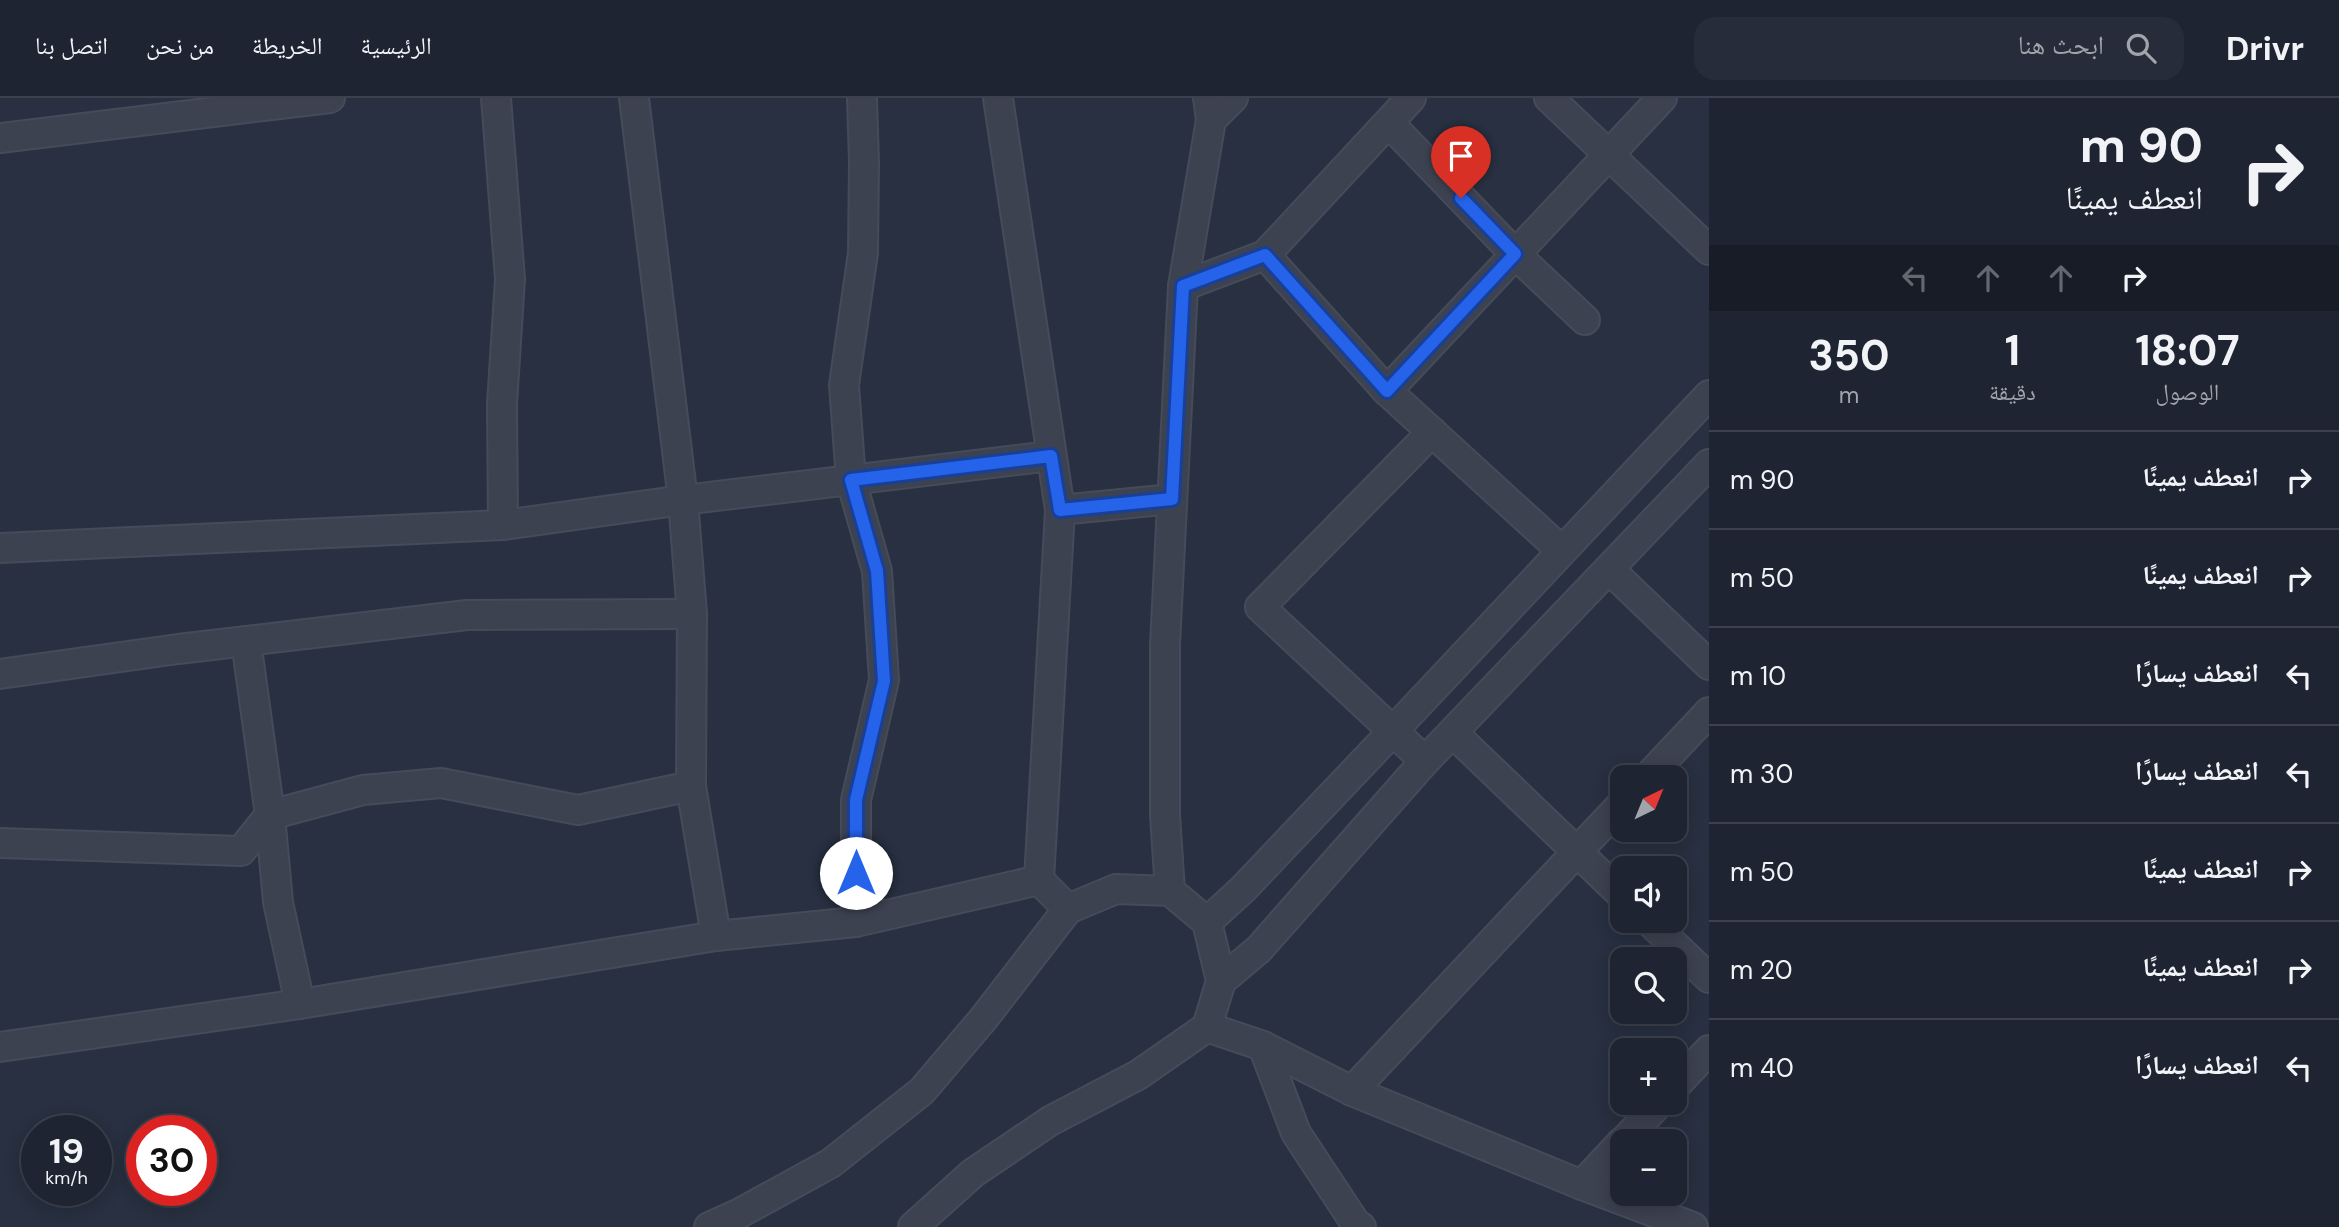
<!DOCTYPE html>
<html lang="ar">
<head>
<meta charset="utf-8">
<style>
  body { margin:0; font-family:"DM Sans","Noto Naskh Arabic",sans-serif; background:#262c39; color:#f1f3f6; direction:rtl; height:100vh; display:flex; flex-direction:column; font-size:26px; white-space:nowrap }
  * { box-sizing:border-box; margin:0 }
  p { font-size:23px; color:#a1a4ab }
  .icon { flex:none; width:38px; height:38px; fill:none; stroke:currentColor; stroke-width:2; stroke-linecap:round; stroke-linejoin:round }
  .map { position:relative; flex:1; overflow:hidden; direction:ltr }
  .panel { display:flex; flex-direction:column; background:#1e2431; width:630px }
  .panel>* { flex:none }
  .hud { background:#1e2431; color:#f1f3f6; overflow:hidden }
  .needle { width:46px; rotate:43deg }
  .buttons { position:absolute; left:1610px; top:667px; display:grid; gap:14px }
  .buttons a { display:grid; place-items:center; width:77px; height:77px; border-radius:14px; background:#1e2431; box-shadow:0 4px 18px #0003,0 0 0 2px #3c414d; font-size:35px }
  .speed { position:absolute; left:21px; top:1017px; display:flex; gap:14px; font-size:35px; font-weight:700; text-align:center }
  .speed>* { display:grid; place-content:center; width:91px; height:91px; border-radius:50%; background:#1e2431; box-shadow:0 4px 18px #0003,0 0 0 2px #3c414d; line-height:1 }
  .speed small { font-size:18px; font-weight:400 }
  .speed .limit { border:10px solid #d22; background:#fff; color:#111 }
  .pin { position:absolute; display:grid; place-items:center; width:60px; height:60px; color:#fff; margin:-72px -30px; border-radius:50% 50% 50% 0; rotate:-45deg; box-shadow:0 0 7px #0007 }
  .pin .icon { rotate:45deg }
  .me { position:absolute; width:77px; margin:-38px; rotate:0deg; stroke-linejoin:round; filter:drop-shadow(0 0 5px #0008) }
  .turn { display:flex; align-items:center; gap:24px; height:147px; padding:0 21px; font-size:32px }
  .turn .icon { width:91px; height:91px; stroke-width:2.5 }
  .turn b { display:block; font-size:49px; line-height:60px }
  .lanes { display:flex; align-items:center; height:66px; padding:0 21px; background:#0003; justify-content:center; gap:35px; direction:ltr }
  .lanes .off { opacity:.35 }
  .eta { display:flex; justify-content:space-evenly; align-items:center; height:119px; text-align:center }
  .eta b { font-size:42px; font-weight:700; line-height:49px }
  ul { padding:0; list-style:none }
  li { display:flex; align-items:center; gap:21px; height:98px; padding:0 21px; border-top:2px solid #3c414d }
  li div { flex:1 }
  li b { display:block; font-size:26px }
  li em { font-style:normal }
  header { display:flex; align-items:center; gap:42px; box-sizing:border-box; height:98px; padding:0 35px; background:#1e2431; border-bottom:2px solid #3c414d }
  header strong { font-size:33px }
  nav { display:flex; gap:38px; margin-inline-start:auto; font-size:24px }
  .search { width:490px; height:63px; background:#262c39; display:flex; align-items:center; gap:18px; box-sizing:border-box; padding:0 24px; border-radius:21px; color:#a1a4ab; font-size:26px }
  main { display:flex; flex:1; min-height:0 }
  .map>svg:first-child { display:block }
</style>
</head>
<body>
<header>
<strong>Drivr</strong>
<div class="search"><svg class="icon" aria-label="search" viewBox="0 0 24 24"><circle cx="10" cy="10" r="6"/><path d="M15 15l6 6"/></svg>ابحث هنا</div>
<nav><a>الرئيسية</a><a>الخريطة</a><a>من نحن</a><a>اتصل بنا</a></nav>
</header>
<main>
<section class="panel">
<div class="hud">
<div class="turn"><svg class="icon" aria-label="right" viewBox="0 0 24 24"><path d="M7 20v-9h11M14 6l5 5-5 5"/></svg><div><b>90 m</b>انعطف يمينًا</div></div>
<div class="lanes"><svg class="icon off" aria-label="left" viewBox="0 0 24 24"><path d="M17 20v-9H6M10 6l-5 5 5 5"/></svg><svg class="icon off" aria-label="ahead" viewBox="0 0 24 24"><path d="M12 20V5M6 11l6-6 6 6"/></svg><svg class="icon off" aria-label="ahead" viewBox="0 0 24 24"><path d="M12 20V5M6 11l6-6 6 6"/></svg><svg class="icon" aria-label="right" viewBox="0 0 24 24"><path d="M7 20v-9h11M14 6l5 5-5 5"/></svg></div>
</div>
<div class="eta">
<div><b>18:07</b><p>الوصول</p></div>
<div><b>1</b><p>دقيقة</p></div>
<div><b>350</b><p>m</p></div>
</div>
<ul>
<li><svg class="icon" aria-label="right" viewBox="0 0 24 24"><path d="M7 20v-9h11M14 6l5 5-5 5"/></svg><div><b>انعطف يمينًا</b></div><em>90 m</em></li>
<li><svg class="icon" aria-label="right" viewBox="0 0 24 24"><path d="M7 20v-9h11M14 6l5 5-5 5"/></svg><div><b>انعطف يمينًا</b></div><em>50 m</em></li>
<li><svg class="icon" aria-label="left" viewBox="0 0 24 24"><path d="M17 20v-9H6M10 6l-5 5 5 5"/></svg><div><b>انعطف يسارًا</b></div><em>10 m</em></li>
<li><svg class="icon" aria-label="left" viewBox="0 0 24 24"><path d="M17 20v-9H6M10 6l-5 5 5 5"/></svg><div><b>انعطف يسارًا</b></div><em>30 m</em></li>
<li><svg class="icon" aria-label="right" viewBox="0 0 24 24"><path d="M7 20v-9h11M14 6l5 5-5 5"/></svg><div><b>انعطف يمينًا</b></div><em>50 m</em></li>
<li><svg class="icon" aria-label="right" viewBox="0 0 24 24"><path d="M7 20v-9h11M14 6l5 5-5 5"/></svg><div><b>انعطف يمينًا</b></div><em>20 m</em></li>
<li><svg class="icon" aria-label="left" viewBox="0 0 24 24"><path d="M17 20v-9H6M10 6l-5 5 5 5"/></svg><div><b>انعطف يسارًا</b></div><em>40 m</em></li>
</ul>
</section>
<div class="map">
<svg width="1709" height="1129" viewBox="0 0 1709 1129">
  <rect width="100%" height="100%" fill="#283041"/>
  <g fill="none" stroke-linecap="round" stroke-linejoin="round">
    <defs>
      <g id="minor">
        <polyline points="496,0 510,181 502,306 503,427"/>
        <polyline points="634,0 683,402 692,516 691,688 716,838"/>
        <polyline points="998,0 1060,412 1039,782 1068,811"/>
        <polyline points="1549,0 1709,152"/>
        <polyline points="1211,22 1233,0"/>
        <polyline points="1389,25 1515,156 1585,222"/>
        <polyline points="0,40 330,0"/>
        <polyline points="1265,157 1387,293 1562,453"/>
        <polyline points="1183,188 1265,157 1411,0"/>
        <polyline points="1387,293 1662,0"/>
        <polyline points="1060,412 1172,401"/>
        <polyline points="0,450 503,427 683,402 1051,358"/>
        <polyline points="1609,471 1709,567"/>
        <polyline points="246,543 270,717 278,804 300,906"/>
        <polyline points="0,576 178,551 467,517 692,516"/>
        <polyline points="1453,635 1622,797"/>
        <polyline points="1425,663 1260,509 1432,334"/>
        <polyline points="1648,679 1709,614"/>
        <polyline points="0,745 241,753 270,717 363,692 441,685 578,712 691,688"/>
        <polyline points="1170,793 1165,717 1165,547 1183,188 1211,22 1208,0"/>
        <polyline points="1648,822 1709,880"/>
        <polyline points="856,824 856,702 884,582 877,473 851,382 844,287 863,155 864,64 862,0"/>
        <polyline points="1207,824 1243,791 1393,633 1709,297"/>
        <polyline points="1221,883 1259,851 1425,663 1709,366"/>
        <polyline points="1207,929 1263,948 1296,1035 1356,1126 1361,1129"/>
        <polyline points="1263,948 1352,993 1582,1087 1693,1129"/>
        <polyline points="0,949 300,906 716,838 856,824 1039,782"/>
        <polyline points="1675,988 1709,952"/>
        <polyline points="1352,993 1622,706"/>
        <polyline points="1624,1043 1660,1004"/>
        <polyline points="1582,1087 1622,1044"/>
        <polyline points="709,1129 740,1115 831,1065 922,993 984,920 1068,811 1116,791 1170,793 1207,824 1221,883 1207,929 1138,977 1050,1023 973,1075 913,1129"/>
      </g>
    </defs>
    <!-- minor casing -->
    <use href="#minor" stroke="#464b5a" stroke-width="32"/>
    <!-- minor -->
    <use href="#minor" stroke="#3c4250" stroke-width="28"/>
  </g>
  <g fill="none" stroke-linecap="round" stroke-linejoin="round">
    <defs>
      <polyline id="route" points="856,775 856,702 884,583 877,473 851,382 1051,358 1060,412 1172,401 1183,188 1265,157 1387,293 1515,156 1461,100"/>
    </defs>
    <!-- route casing -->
    <use href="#route" stroke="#184099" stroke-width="18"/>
    <!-- route -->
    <use href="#route" stroke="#2563eb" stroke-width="12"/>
  </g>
</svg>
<div class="buttons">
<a><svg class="needle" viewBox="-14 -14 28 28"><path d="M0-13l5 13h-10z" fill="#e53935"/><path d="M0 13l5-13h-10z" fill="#a1a4ab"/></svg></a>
<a><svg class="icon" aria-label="sound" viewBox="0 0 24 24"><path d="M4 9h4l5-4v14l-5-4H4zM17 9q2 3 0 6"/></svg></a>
<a><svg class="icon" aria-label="search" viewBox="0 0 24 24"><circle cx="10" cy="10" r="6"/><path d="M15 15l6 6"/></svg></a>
<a>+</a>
<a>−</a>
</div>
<div class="speed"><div>19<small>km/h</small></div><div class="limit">30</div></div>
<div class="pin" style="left:1461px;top:100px;background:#d93025"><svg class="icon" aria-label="arrive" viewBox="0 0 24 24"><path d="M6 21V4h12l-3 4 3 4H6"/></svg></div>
<svg class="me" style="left:856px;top:775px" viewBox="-20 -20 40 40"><circle r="19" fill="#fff"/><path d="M0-13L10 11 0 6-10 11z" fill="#2563eb"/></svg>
</div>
</main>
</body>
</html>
